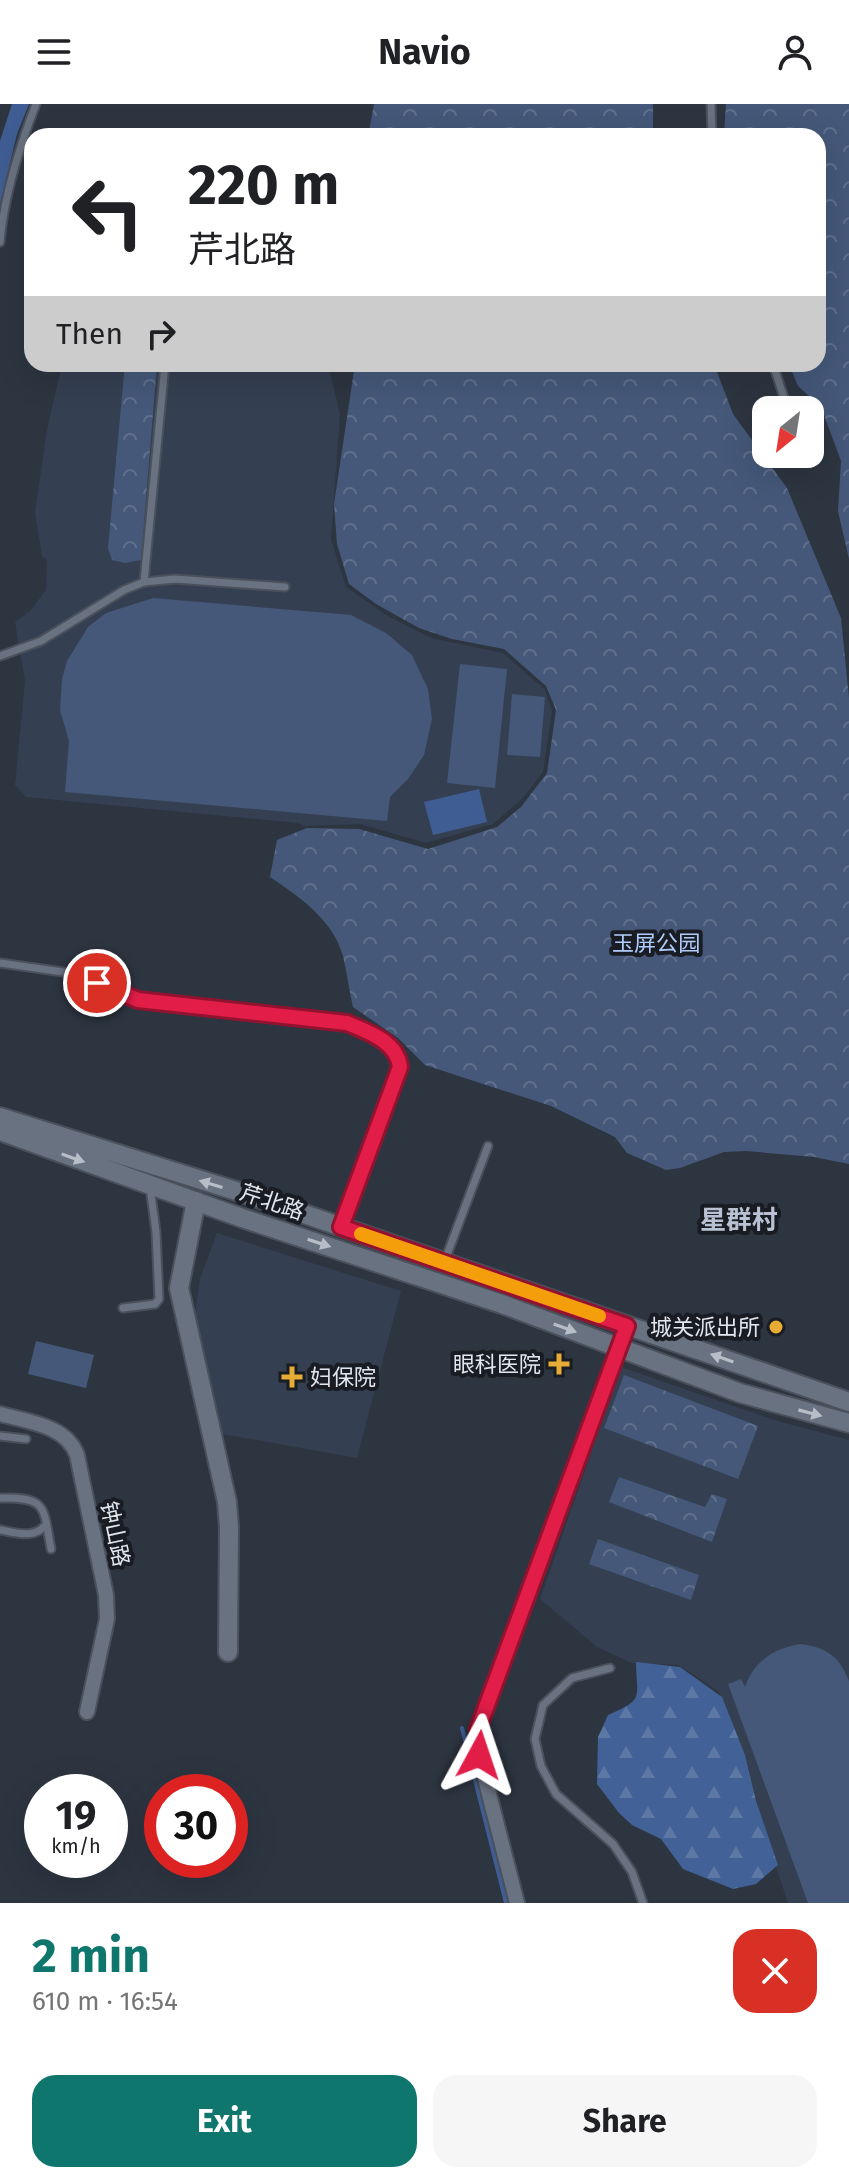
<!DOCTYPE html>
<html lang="en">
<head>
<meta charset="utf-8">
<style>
  body { margin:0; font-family:"Fira Sans","Noto Sans SC",sans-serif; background:#f6f6f6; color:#202124; height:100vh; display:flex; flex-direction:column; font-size:30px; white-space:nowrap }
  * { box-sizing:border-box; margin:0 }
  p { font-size:26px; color:#757577 }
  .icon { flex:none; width:44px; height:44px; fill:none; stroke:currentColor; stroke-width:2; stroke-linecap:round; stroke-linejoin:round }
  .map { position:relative; height:1799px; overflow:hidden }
  .sheet { display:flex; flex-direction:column; background:#fff; flex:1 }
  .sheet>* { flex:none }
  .guide { position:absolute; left:24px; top:24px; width:802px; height:244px; border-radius:24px; box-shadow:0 8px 32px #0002; background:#fff; color:#202124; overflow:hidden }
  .needle { width:52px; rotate:210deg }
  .buttons { position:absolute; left:752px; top:292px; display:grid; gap:16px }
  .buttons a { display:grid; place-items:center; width:72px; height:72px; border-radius:16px; background:#fff; box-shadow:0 8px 32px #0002; font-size:40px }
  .speed { position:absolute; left:24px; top:1670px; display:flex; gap:16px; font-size:40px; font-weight:700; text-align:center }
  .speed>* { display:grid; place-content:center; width:104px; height:104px; border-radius:50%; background:#fff; box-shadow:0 8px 32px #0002; line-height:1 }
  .speed small { font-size:20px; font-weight:400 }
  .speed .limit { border:12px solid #d22; background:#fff; color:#111 }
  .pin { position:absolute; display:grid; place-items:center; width:68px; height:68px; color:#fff; margin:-34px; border:4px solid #fff; border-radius:50%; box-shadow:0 2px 8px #0007 }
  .me { position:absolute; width:88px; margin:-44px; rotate:5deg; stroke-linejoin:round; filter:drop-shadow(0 0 6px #0008) }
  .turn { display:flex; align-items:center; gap:28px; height:168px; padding:0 32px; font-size:36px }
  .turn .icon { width:104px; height:104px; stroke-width:2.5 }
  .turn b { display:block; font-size:56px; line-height:68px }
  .then { display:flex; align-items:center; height:76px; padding:0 32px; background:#0003; gap:16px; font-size:30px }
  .round { display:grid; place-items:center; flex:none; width:84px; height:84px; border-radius:24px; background:#f6f6f6 }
  .overview { display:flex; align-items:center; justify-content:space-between; height:136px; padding:0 32px }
  h1 { font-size:48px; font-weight:700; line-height:60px; color:#0f766e }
  .button { display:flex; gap:16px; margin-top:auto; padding:16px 32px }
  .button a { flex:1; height:92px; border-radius:24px; background:#0f766e; color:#fff; font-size:32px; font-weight:700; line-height:92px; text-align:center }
  .button a+a { background:#f6f6f6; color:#202124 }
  header { display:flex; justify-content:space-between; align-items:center; height:104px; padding:0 32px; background:#fff; font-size:36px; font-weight:700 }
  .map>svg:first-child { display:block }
</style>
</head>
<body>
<header><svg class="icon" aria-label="menu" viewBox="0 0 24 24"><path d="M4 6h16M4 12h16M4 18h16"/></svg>Navio<svg class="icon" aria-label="person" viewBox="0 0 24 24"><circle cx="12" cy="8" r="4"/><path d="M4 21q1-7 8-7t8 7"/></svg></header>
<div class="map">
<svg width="849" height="1799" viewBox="0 0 849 1799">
  <defs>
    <pattern id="forest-firs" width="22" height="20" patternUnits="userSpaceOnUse" patternTransform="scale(2)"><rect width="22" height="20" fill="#426196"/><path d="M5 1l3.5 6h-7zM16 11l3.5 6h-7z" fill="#5d78a5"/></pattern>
    <pattern id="park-crowns" width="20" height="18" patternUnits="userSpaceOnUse" patternTransform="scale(2)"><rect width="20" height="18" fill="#455879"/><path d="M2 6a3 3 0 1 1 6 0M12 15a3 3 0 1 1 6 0" fill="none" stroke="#60708c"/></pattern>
  </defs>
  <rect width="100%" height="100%" fill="#2d3541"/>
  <!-- built -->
  <g fill="#343f51">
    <polygon points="62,260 328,260 340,310 331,435 346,483 386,511 431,534 503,549 545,586 552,607 543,668 523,694 493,720 426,739 360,720 303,722 298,719 26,693 15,681 25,577 15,518 30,507 46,486 47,456 42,452 35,408 47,326"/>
    <polygon points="217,1129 401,1187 357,1354 217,1329 194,1216 200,1175"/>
    <polygon points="621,1263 774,1316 849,1336 849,1799 788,1799 719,1588 679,1561 632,1559 597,1543 540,1495"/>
  </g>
  <!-- grass -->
  <g fill="#455879">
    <polygon points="153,494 351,511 386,529 412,551 428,585 432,615 424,651 408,675 390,693 387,717 65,688 69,637 60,606 62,575 67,557 88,523 106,509"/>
    <polygon points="460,560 507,565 495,684 447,679"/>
    <polygon points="512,590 545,593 540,653 507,651"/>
    <polygon points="36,1237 94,1251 86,1284 28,1270"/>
    <path d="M801 1540C826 1543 840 1553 849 1577V1799H808L728 1580 741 1575 745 1583C754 1557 774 1544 801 1540Z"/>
  </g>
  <!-- forest -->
  <path fill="url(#forest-firs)" d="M636 1558 680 1563 722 1593 745 1651 756 1697 778 1761 756 1780 733 1785 683 1765 661 1735 632 1721 619 1709 597 1680 598 1633 608 1611C644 1595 637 1596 636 1558Z"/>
  <!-- park -->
  <g fill="url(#park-crowns)">
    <polygon points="374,0 653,0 653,32 368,32"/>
    <polygon points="726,0 849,0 849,455 838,407 841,357 821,303 798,282 789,260 818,260 818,32 724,32"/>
    <polygon points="125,260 157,260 141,456 125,459 112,456 108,444"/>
    <path d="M355 260H714L733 310 787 384 841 514 849 594V1060L814 1053 746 1047 724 1048 680 1064 666 1066 627 1049 615 1033 551 1002 425 961 398 934 353 903C349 886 347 869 343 852 333 816 300 793 270 773L277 736 307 724 359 725 428 745 497 723 521 703 547 669 556 606 546 582 504 545 452 535 419 524 376 500 349 480 337 440 334 400Z"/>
    <polygon points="624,1271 758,1322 738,1375 604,1324"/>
    <polygon points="619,1373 705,1403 712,1390 727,1395 712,1438 609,1398"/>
    <polygon points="598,1435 699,1471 691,1496 589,1460"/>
  </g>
  <!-- water -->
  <g fill="#3f5d92">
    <polygon points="12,0 29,0 17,30 0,100 0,37"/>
    <polygon points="479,685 487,718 433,731 424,698"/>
  </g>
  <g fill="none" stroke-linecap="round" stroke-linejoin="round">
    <!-- stream -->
    <polyline stroke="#3f5d92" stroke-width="4" points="462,1624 506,1799"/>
    <defs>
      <g id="lane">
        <polyline points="711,0 712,32"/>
        <path d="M0 138C4 91 19 44 36 0"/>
        <polyline points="773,260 788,306"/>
        <polyline points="144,478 165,260"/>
        <polyline points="0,552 41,537 124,486 144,478 175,475 285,483"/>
        <path d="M0 859 77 870 138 896 347 919C368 928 397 937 400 963L341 1122"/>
        <polyline points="445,1156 488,1042"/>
        <polyline points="123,1204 155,1200 159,1195 156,1128 150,1083"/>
        <polyline points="0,1332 26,1335"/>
        <path d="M0 1394C48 1393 43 1403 51 1445"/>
        <path d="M0 1426C18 1429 33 1435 46 1421"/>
        <polyline points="610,1564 572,1574 543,1601 535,1635 541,1662 556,1690 613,1740 632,1768 643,1799"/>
      </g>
      <g id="street">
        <path d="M0 1310C28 1318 66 1321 77 1351L106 1491 107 1515 87 1608"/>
        <polyline points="517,1799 479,1651 478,1625 627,1222"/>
      </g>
      <g id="secondary">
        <polyline points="0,1013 249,1091 849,1298"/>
        <polyline points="0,1027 242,1114 502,1200 740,1289 849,1319"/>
        <polyline points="196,1097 179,1184 227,1398 229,1423 228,1548"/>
      </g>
    </defs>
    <!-- lane casing -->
    <use href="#lane" stroke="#4a515c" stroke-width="11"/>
    <!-- street casing -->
    <use href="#street" stroke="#4a515c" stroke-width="18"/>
    <!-- secondary casing -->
    <use href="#secondary" stroke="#4a515c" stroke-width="22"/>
    <!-- lane -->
    <use href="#lane" stroke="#697280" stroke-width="7"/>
    <!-- street -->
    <use href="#street" stroke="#697280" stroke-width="14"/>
    <!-- secondary -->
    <use href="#secondary" stroke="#697280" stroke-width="18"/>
  </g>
  <!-- one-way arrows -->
  <defs><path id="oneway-solid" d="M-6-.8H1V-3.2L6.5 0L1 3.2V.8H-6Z" transform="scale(2)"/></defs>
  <g fill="#b8bec8">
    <use href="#oneway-solid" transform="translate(73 1054) rotate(19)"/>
    <use href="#oneway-solid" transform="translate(211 1080) rotate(-163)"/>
    <use href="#oneway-solid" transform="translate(319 1139) rotate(18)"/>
    <use href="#oneway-solid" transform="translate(565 1224) rotate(20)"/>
    <use href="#oneway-solid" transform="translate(722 1254) rotate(-161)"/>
    <use href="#oneway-solid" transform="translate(810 1309) rotate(15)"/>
  </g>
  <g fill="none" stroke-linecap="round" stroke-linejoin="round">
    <defs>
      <path id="route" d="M97 879 138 896 347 919C368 928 397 937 400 963L341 1123 627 1222 478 1625 479 1651"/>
    </defs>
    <!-- route casing -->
    <use href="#route" stroke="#92132f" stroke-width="20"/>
    <!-- route -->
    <use href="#route" stroke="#e11d48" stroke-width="14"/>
    <!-- slow -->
    <polyline stroke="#f59e0b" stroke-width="14" points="361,1130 599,1212"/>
  </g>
  <!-- markers -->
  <g fill="#e6ac36" stroke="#191c22" stroke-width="3">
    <circle cx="776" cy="1223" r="8"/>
    <path d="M555 1248h8v8h8v8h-8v8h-8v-8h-8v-8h8z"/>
    <path d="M288 1261h8v8h8v8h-8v8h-8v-8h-8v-8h8z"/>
  </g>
  <g text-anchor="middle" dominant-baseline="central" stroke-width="8" stroke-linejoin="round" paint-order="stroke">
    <!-- park labels -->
    <g font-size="22" fill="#afcbfb" stroke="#191c22">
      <text x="656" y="839">玉屏公园</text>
    </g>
    <!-- street labels -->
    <g font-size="22" fill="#e2e7ef" stroke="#191c22">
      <text transform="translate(272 1098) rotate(19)">芹北路</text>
      <text transform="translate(115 1430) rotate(78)">钟山路</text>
    </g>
    <!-- poi labels -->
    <g font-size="22" fill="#e2e7ef" stroke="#191c22" text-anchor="end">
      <text x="760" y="1223">城关派出所</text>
      <text x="541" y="1260">眼科医院</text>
      <text x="310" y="1273" text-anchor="start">妇保院</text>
    </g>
    <!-- quarter labels -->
    <g font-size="26" font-weight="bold" fill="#b8c2d2" stroke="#191c22">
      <text x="739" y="1116">星群村</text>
    </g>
  </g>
</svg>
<div class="buttons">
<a><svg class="needle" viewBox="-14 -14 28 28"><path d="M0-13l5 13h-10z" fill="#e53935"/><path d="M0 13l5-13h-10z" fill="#757577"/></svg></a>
</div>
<div class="speed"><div>19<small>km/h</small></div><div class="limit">30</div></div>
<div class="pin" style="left:97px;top:879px;background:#d93025"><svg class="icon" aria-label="arrive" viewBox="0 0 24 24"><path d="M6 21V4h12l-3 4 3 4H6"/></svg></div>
<svg class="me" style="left:479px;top:1651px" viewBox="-20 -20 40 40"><path d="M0-17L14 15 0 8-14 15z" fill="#e11d48" stroke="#fff" stroke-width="4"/></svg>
<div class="guide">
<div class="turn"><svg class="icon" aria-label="left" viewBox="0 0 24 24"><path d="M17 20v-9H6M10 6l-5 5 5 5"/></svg><div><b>220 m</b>芹北路</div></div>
<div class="then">Then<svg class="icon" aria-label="right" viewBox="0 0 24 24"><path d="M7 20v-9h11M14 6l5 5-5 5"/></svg></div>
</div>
</div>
<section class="sheet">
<div class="overview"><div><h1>2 min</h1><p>610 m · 16:54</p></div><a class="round" style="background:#d93025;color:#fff"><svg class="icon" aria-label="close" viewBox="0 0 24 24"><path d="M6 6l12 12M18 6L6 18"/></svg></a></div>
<div class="button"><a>Exit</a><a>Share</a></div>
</section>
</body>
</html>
